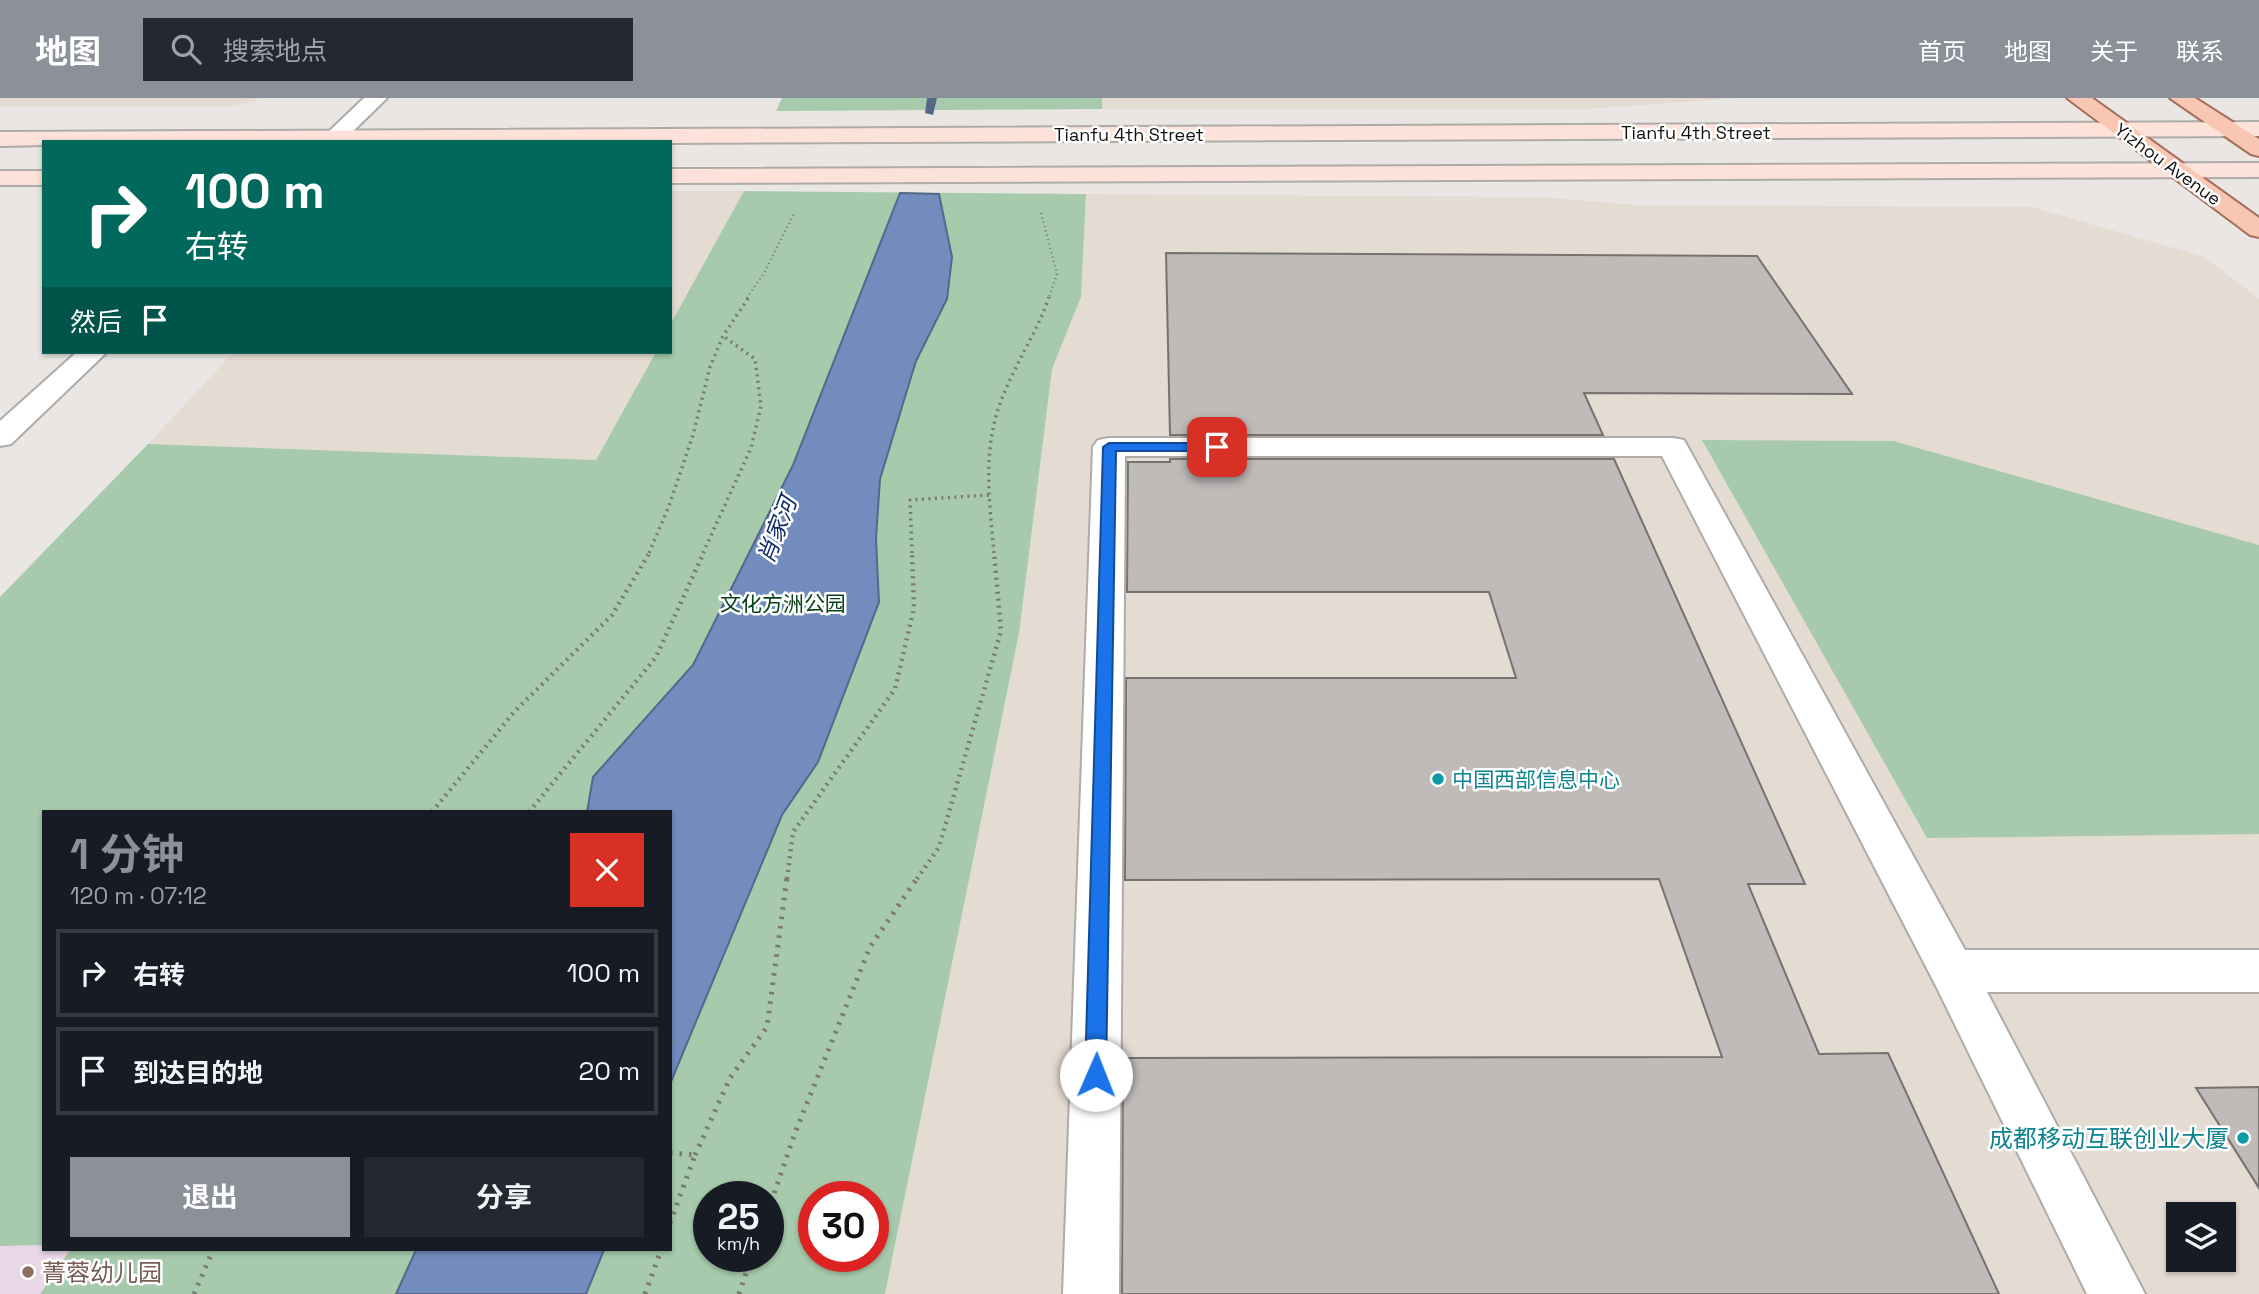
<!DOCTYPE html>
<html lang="zh">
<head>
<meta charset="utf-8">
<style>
  body { margin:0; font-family:"Space Grotesk","Noto Sans SC",sans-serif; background:#242831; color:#f1f3f6; height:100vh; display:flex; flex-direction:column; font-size:26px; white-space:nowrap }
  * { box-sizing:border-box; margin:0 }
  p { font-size:23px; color:#9ea1a6 }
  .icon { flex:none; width:38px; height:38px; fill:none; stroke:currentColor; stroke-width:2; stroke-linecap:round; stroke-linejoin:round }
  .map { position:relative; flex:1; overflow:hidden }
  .panel { position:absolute; left:42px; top:712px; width:630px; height:441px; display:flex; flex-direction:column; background:#171b24; border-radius:0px; box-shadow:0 2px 5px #0004 }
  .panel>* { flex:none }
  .guide { position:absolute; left:42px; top:42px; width:630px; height:214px; border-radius:0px; box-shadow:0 2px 5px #0004; background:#00695c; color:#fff; overflow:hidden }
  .fabs { position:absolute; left:2166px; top:1104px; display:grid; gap:14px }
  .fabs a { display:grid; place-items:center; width:70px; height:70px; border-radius:0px; background:#171b24; box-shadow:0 2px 5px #0004; font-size:35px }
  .speed { position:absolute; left:693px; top:1083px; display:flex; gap:14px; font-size:35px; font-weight:700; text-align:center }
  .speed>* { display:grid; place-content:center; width:91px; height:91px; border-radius:50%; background:#171b24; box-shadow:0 2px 5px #0004; line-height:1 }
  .speed small { font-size:18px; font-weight:400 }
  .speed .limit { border:10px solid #d22; background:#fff; color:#111 }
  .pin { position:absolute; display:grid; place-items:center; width:60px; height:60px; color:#fff; margin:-30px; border-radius:14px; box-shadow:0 4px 10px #0006 }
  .me { position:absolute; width:77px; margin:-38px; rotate:1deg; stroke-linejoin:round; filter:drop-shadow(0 0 5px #0008) }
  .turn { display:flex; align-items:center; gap:24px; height:147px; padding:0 28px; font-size:32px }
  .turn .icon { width:91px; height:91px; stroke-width:2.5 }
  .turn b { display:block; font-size:49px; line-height:60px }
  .then { display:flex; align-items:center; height:66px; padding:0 28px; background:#0003; gap:14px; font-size:26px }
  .round { display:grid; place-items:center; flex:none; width:74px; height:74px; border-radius:0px; background:#242831 }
  .overview { display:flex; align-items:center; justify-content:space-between; height:119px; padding:0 28px }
  h1 { font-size:42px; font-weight:700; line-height:52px; color:#8c9099 }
  .action { display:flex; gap:14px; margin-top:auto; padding:14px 28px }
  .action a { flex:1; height:80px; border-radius:0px; background:#8c9099; color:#fff; font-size:28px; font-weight:700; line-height:80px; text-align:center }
  .action a+a { background:#242831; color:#f1f3f6 }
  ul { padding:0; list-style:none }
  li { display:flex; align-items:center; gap:21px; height:88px; margin:0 14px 10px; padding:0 14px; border:4px solid #363941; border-radius:0px }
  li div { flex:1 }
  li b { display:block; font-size:26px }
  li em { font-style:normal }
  header { display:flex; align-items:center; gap:42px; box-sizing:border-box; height:98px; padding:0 35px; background:#8c9099; color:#fff }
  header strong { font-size:33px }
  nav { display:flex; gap:38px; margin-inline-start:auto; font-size:24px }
  .search { width:490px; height:63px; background:#242831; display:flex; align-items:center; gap:18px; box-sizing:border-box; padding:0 24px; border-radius:0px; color:#9ea1a6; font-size:26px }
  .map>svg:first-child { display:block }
</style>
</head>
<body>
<header>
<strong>地图</strong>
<div class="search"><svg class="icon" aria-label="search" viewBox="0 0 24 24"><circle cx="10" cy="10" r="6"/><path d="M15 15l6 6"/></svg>搜索地点</div>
<nav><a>首页</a><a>地图</a><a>关于</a><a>联系</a></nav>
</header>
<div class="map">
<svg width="2259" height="1196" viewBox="0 0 2259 1196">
  <rect width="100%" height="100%" fill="#e9e6e3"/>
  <!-- built -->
  <g fill="#e4dbd2" fill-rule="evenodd">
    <polygon points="0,0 264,0 231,9 0,9"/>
    <polygon points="1102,0 1738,0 1586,11 1102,11"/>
    <polygon points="670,93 744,93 670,227"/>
    <path d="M1086 96 1541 99 1637 107 2031 109 2205 159 2259 201V1196H885L1019 535 1052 271 1081 199ZM2179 1116H2224V1162H2179Z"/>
    <polygon points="234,254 656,254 596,362 148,346"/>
  </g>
  <!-- education -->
  <polygon fill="#e9d6e7" points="44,1147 44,1152 70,1152 40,1196 0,1196 0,1148"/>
  <!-- green -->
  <g fill="#a6caab" fill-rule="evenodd">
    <polygon points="782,0 1102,0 1102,11 776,13"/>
    <path d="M744 93 1086 96 1081 199 1052 271 1019 535 885 1196H40L70 1152H670V714H44V1147L0 1148V499L148 346 596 362 656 254H670V227ZM709 1099H768V1158H709ZM814 1099H873V1158H814Z"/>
    <polygon points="1702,342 1893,343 2259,447 2259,736 1927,740"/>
  </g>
  <!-- water -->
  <g fill="#728cbe" stroke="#56678a" stroke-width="2">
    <polygon points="900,95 939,96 952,159 947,201 916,263 880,381 876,441 879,504 818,664 782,717 670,986 670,714 587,714 593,679 693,567 793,367"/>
    <polygon points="416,1152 604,1152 586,1196 396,1196"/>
  </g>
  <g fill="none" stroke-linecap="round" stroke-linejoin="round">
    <!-- stream -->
    <polygon fill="#56678a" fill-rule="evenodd" points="927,0 937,0 933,17 925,15"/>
  </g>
  <!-- building -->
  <g fill="#bebbb9" stroke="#757270" stroke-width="2">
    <polygon points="1166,155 1757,158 1852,296 1584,295 1603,337 1170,337"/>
    <polygon points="1170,361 1614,361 1805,786 1748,786 1819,956 1888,955 1999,1196 1122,1196 1123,960 1722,959 1659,781 1125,782 1126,580 1516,580 1489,494 1127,494 1128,364 1170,364"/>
    <polygon points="2259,989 2259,1090 2196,990"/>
  </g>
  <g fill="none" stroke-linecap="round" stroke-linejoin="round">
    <defs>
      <polygon id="minor" points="1109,340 1673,340 1684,342 1965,852 2259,852 2259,894 1987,894 2145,1196 2087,1196 1936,888 1662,358 1125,358 1119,1196 1063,1196 1093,349 1098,342"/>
      <g id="tertiary">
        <polygon points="364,0 387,0 342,44 318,44"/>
        <polygon points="77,254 107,254 11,346 0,348 0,323"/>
      </g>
      <g id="secondary">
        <polygon points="2259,24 2259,38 670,45 44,44 44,47 0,48 0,34"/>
        <polygon points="2259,65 2259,79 670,85 670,71"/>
        <rect x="0" y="73" width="44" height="14"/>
      </g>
      <g id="primary">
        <polygon points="2067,0 2092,0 2259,120 2259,139 2250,137"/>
        <polygon points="2170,0 2195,0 2259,41 2259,58 2251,56"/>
      </g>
    </defs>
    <!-- minor casing -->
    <use href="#minor" stroke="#aeaba8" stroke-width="4"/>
    <!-- tertiary casing -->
    <use href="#tertiary" stroke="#aeaba8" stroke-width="4"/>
    <!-- secondary casing -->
    <use href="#secondary" stroke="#aeaba8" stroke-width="4"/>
    <!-- primary casing -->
    <use href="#primary" stroke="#a56e5a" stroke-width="4"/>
    <!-- path-far3 -->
    <g stroke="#7a7876" stroke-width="2.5" stroke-dasharray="1 3.5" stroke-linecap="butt">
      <polyline points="1041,115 1057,176 1049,200"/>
      <polyline points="747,200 764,175 794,116"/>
    </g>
    <!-- path-far2 -->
    <g stroke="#7a7876" stroke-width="3.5" stroke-dasharray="2 4.5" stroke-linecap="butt">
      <polyline points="649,455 669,408 693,337 710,269 723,238 749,199"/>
      <polyline points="703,455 751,350 761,308 755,261 723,238"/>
      <polyline points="912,455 910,402 989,397"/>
      <path d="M994 455C990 411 984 365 995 322 1006 278 1035 241 1049 199"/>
    </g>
    <!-- path-far1 -->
    <g stroke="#7a7876" stroke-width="4.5" stroke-dasharray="2 5" stroke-linecap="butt">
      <polyline points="432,714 514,614 612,517 650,454"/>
      <polyline points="529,714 656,559 704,454"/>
      <polyline points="787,781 793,734 895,591 914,510 912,454"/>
      <polyline points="917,781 939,749 1001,533 994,454"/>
    </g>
    <!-- path -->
    <g stroke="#7a7876" stroke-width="5" stroke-dasharray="2.5 7" stroke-linecap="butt">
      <polyline points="670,1055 695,1057 670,1125"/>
      <polyline points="695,1057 730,980 767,929 787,779"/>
      <polyline points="768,1113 795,1035 870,849 918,779"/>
      <polyline points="194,1196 213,1152"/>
      <polyline points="645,1196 661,1152"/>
      <polyline points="739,1196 752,1158"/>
    </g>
    <!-- minor -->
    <use href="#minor" fill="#fff" fill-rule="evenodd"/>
    <!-- tertiary -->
    <use href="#tertiary" fill="#fff" fill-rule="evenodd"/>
    <!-- secondary -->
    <use href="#secondary" fill="#fce2d9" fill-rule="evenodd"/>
    <!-- primary -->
    <use href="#primary" fill="#f8c6b3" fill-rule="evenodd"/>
  </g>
  <!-- route -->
  <polygon fill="#1a73e8" stroke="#114b97" stroke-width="2" points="1109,345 1217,345 1223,349 1217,353 1116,353 1106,977 1103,984 1096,987 1088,984 1085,977 1103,349"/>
  <!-- markers -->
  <g fill="#0f9aa8" stroke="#fff" stroke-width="2.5">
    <circle cx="1438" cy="681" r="7"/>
    <circle cx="2243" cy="1040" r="7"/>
  </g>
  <circle fill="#8d6e63" stroke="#fff" stroke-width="2.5" cx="28" cy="1174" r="7"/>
  <g text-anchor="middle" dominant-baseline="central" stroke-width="5" stroke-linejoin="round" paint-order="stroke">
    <!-- far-street labels -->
    <g font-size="18" fill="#131211" stroke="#fff">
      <text x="1696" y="34">Tianfu 4th Street</text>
      <text x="1129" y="36">Tianfu 4th Street</text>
      <text transform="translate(2168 66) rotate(36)">Yizhou Avenue</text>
    </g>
    <!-- park labels -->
    <g font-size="21" fill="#09431b" stroke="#fff">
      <text x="783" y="505">文化方洲公园</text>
    </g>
    <!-- culture labels -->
    <g font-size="21" fill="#0d838f" stroke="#fff" text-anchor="start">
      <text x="1452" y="681">中国西部信息中心</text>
    </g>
    <!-- water labels -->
    <g font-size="23" font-style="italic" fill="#102d69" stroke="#fff">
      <text transform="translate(777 432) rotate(-69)">肖家河</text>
    </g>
    <!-- near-culture labels -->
    <g font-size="24" fill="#0d838f" stroke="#fff" text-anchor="end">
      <text x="2229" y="1040">成都移动互联创业大厦</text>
    </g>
    <!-- near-education labels -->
    <g font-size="24" fill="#785e54" stroke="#fff" text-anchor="start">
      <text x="42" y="1174">菁蓉幼儿园</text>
    </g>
  </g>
</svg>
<div class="fabs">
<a><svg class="icon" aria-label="layers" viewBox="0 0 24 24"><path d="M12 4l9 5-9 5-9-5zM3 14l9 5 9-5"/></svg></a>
</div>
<div class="speed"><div>25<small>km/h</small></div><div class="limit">30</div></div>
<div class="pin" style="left:1217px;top:349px;background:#d93025"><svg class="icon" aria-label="arrive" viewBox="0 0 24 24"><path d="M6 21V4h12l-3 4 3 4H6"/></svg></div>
<svg class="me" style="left:1096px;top:977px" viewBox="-20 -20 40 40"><circle r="19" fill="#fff"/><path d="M0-13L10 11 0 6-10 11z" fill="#1a73e8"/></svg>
<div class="guide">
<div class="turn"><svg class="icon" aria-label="right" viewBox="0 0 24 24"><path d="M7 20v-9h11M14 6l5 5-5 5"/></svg><div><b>100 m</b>右转</div></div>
<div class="then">然后<svg class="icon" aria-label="arrive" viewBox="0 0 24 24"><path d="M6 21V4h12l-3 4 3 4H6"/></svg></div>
</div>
<section class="panel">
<div class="overview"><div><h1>1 分钟</h1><p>120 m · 07:12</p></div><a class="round" style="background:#d93025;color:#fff"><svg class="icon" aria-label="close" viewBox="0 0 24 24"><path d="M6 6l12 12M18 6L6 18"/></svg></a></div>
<ul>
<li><svg class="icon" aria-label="right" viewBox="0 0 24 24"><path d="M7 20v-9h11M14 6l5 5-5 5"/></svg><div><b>右转</b></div><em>100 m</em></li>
<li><svg class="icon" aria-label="arrive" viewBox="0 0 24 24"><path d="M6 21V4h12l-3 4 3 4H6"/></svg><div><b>到达目的地</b></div><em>20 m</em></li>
</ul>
<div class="action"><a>退出</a><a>分享</a></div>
</section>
</div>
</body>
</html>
